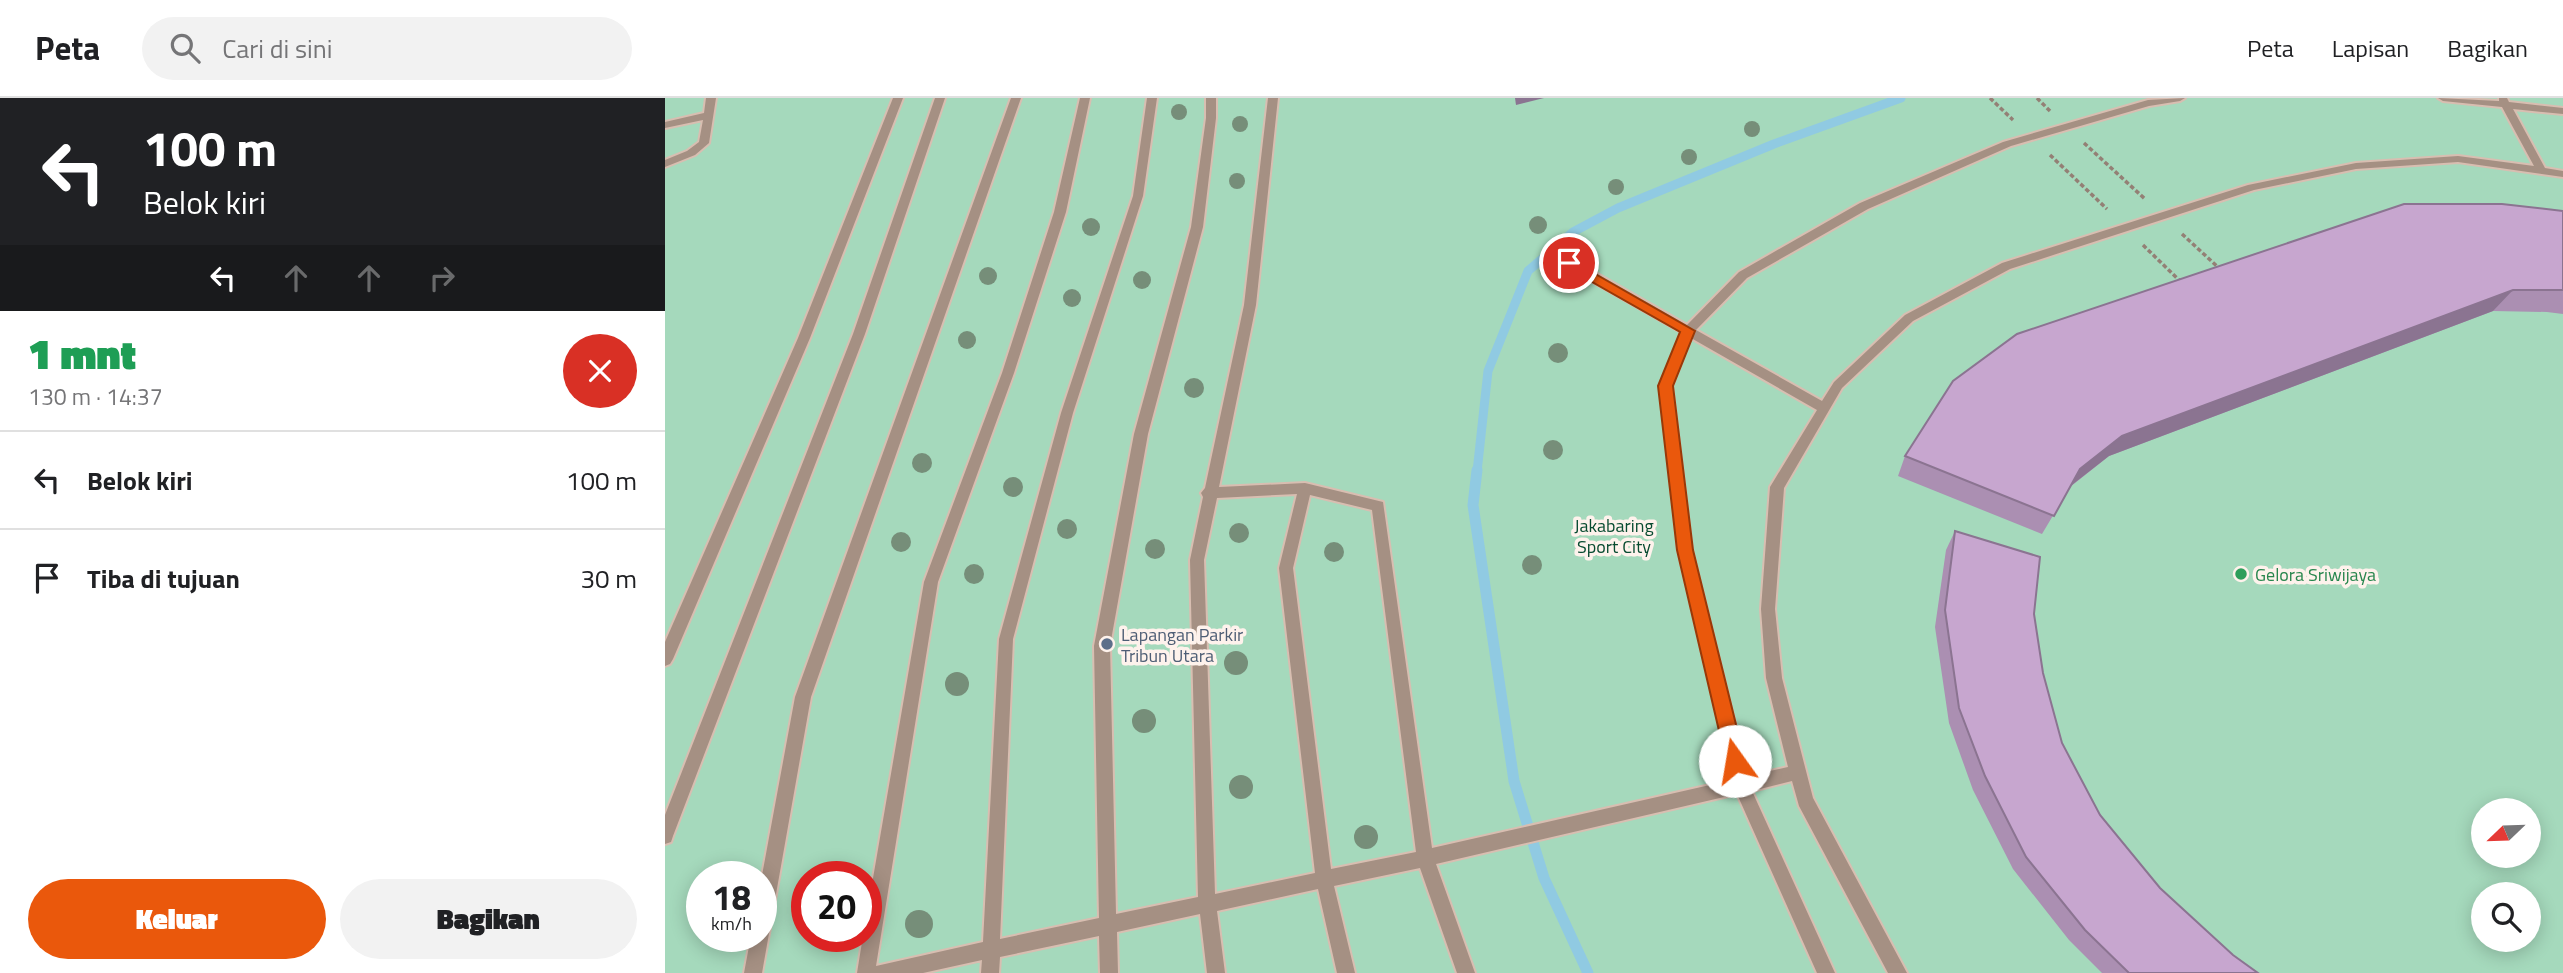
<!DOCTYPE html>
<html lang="id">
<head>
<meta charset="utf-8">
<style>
  body { margin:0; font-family:"Titillium Web",sans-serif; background:#f2f2f2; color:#202124; height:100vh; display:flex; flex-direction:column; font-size:26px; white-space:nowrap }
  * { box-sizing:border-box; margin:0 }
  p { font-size:23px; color:#757577 }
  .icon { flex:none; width:38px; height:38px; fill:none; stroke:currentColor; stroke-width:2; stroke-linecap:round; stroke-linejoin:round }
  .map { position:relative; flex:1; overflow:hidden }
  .drawer { display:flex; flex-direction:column; background:#fff; width:665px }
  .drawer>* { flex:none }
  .hud { background:#202124; color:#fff; overflow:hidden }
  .needle { width:46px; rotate:247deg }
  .buttons { position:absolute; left:1806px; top:700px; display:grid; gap:14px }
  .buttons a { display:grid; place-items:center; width:70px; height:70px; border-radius:50%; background:#fff; box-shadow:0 4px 18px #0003; font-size:35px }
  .speed { position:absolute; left:21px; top:763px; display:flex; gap:14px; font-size:35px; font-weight:700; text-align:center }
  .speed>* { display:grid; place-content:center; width:91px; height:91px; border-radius:50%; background:#fff; box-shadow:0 4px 18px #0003; line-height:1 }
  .speed small { font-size:18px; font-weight:400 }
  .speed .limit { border:10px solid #d22; background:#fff; color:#111 }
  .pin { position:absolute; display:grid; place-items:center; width:60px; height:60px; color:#fff; margin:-30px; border:4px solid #fff; border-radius:50%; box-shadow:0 2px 7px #0007 }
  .me { position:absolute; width:77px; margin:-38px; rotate:347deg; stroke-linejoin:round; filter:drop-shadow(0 0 5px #0008) }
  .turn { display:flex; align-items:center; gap:24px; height:147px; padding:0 28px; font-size:32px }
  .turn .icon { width:91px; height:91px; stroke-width:2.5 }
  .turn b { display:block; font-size:49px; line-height:60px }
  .lanes { display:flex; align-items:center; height:66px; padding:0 28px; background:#0003; justify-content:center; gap:35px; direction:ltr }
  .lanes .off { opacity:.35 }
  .round { display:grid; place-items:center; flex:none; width:74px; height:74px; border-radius:37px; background:#f2f2f2 }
  .head { display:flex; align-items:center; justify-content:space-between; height:119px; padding:0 28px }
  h1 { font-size:42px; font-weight:800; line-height:52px; color:#1e9e55 }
  .action { display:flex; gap:14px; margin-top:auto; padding:14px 28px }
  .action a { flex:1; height:80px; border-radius:42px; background:#ea580c; color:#fff; font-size:28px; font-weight:800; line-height:80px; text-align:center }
  .action a+a { background:#f2f2f2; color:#202124 }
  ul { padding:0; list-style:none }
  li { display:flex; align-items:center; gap:21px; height:98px; padding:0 28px; border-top:2px solid #e0e0e0 }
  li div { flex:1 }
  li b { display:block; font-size:26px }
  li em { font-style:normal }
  header { display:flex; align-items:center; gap:42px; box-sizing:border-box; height:98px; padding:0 35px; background:#fff; border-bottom:2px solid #e0e0e0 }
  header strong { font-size:33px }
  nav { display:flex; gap:38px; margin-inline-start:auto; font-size:24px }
  .search { width:490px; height:63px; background:#f2f2f2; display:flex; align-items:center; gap:18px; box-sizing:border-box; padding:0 24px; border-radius:38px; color:#757577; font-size:26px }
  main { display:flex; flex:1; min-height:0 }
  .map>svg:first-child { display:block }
</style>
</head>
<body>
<header>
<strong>Peta</strong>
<div class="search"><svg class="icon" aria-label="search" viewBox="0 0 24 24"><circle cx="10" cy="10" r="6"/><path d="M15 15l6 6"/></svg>Cari di sini</div>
<nav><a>Peta</a><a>Lapisan</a><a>Bagikan</a></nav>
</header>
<main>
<section class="drawer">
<div class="hud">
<div class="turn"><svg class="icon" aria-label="left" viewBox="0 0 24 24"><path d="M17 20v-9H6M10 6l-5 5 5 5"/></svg><div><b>100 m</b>Belok kiri</div></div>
<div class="lanes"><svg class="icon" aria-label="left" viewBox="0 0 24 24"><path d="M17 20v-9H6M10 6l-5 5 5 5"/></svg><svg class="icon off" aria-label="ahead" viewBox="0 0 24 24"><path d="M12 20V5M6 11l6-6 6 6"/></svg><svg class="icon off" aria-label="ahead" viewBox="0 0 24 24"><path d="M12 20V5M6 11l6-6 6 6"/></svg><svg class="icon off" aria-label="right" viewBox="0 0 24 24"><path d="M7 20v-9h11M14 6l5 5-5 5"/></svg></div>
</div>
<div class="head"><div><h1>1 mnt</h1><p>130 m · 14:37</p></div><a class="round" style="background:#d93025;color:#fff"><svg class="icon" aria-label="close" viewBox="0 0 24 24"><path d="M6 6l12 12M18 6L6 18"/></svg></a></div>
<ul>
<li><svg class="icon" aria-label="left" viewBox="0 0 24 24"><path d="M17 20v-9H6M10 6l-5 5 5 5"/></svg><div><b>Belok kiri</b></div><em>100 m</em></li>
<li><svg class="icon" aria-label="arrive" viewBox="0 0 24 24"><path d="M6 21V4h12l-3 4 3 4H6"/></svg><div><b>Tiba di tujuan</b></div><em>30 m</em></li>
</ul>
<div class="action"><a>Keluar</a><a>Bagikan</a></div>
</section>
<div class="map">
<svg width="1898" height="875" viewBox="0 0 1898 875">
  <rect width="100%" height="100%" fill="#fee1d2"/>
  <!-- green -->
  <path fill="#a5d9bc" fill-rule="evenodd" d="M0 0H1898V875H0ZM1818 712H1864V758H1818ZM37 779H96V838H37ZM142 779H201V838H142ZM1818 796H1864V842H1818Z"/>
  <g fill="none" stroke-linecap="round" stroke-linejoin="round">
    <!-- stream-far1 -->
    <polyline stroke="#90cae2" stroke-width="9" points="812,374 823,273 863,173 908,134 953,110 1109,46 1236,0"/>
    <!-- stream -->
    <polyline stroke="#90cae2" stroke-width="11" points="812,372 808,407 849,683 879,780 923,875"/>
    <defs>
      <g id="service">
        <polygon points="41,0 51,0 44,45 30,57 0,69 0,62 22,53 34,44 38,22 0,30 0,24 39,15"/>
        <polygon points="228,0 238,0 145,240 8,561 5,566 0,568 0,544 133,240"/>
        <polygon points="270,0 280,0 200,236 8,738 6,744 0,746 0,717 188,236"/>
        <polygon points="346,0 356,0 146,599 97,875 79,875 86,838 96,838 96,783 130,599"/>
        <path d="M415 0H425L401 114 349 275 273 484 211 868 318 844 334 541 396 315 468 98 482 0H492L478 98 408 315 348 541 335 841 434 820 429 548 469 336 526 129 541 20V0H551V20L538 129 483 336 445 548 451 816 533 799 525 462 538 399 536 395 540 390 579 207 603 0H613L591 207 554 389 640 385 718 404 767 750 1067 682 1013 452 995 288 1016 234 900 168V162H908L1022 227 1074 174 1195 105 1338 44 1483 2 1520 0 1515 3 1484 8 1346 48 1203 111 1082 180 1031 232 1157 303 1169 284 1240 217 1337 165 1583 87 1691 65 1793 58 1869 68 1837 9 1778 3 1773 0 1834 3V0H1842L1844 4 1898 10V16L1848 11 1880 70 1898 73V79L1793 64 1691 71 1589 92 1345 171 1248 223 1177 290 1119 390 1110 511 1117 580 1148 700 1242 875H1223L1134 708 1127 683 1087 693 1170 875H1152L1072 696 771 766 810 875H792L755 770 669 788 690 875H672L653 791 552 813 560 875H542L535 816 452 834 453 875H435L434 838 335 859 334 875H316L317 862 258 875H192L198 838H201V821L259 484 337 275 389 114ZM1026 240 1152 312 1105 389 1096 511 1101 580 1123 669 1083 678 1027 452 1007 288ZM632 396 614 470 650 775 550 796 539 462 552 400ZM645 397 707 412 751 754 666 771 628 470Z"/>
      </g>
    </defs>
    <!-- service casing -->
    <use href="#service" stroke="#d8beb1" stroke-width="4"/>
    <!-- path -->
    <g stroke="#938075" stroke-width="3.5" stroke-dasharray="4.5 2.5" stroke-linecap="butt">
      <polyline points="1325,0 1348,22"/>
      <polyline points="1372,0 1385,13"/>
      <polyline points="1419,45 1480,101"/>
      <polyline points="1385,57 1442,111"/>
      <polyline points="1517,136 1554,170"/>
      <polyline points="1478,147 1515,183"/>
    </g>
    <!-- service -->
    <use href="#service" fill="#a59083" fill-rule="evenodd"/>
  </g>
  <!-- trees -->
  <g fill="#768e79">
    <circle cx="514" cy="14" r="8"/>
    <circle cx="575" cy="26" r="8"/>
    <circle cx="1087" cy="31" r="8"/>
    <circle cx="1024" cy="59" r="8"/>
    <circle cx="572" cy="83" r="8"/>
    <circle cx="951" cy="89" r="8"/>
    <circle cx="873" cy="127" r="9"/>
    <circle cx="426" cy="129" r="9"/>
    <circle cx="323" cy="178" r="9"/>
    <circle cx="477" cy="182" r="9"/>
    <circle cx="407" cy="200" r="9"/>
    <circle cx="302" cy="242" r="9"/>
    <circle cx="893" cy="255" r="10"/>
    <circle cx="529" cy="290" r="10"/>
    <circle cx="888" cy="352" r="10"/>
    <circle cx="257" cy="365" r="10"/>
    <circle cx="348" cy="389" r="10"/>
    <circle cx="402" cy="431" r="10"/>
    <circle cx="574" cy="435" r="10"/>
    <circle cx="236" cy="444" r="10"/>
    <circle cx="490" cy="451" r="10"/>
    <circle cx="669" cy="454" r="10"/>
    <circle cx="867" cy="467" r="10"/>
    <circle cx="309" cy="476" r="10"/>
    <circle cx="571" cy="565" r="12"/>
    <circle cx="292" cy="586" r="12"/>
    <circle cx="479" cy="623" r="12"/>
    <circle cx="576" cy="689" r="12"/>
    <circle cx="701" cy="739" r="12"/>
    <circle cx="254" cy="826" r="14"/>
  </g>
  <!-- wall -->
  <g fill="#ab8fb2">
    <polygon points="1898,113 1898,216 1882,214 1828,213 1444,358 1405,389 1377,436 1233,378 1240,358"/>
    <polygon points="1290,433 1369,516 1378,575 1397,645 1435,717 1495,790 1568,857 1593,875 1437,875 1404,842 1348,771 1308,692 1284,625 1270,529 1281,452"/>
  </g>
  <!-- shaded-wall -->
  <g fill="#8b7491">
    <polygon points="850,0 879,0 851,7"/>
    <polygon points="1848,192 1828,213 1444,358 1403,390 1415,371 1457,338"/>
  </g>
  <!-- building -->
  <g fill="#c7a6cf" stroke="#8b7491" stroke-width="2">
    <polygon points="1739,106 1837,106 1898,113 1898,192 1848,192 1457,338 1415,371 1389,418 1240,358 1288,283 1352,236"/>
    <polygon points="1290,433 1375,459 1369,516 1378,575 1397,645 1435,717 1495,790 1568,857 1593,875 1464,875 1420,832 1361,759 1320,678 1294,610 1280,512"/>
  </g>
  <!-- route -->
  <polygon fill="#ea580c" stroke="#983908" stroke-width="2" points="904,161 1030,233 1008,288 1028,452 1080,663 1077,669 1070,671 1064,669 1061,663 1012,452 993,288 1015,234 899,168 897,165"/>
  <!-- markers -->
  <circle fill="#2e9e5b" stroke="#fef2ec" stroke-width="2.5" cx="1576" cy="476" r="7"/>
  <circle fill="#5c6f8a" stroke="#fef2ec" stroke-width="2.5" cx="442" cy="546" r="7"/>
  <g text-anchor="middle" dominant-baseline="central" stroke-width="7" stroke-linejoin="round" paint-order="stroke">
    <!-- park labels -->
    <g font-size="18" fill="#074b30" stroke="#fef2ec">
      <text x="949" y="427">Jakabaring<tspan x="949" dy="21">Sport City</tspan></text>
    </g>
    <!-- leisure labels -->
    <g font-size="18" fill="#27864d" stroke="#fef2ec" text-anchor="start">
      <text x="1590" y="476">Gelora Sriwijaya</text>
    </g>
    <!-- service labels -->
    <g font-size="18" fill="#4e5e75" stroke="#fef2ec" text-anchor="start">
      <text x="456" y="536">Lapangan Parkir<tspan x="456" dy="21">Tribun Utara</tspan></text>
    </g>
  </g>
</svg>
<div class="buttons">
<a><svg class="needle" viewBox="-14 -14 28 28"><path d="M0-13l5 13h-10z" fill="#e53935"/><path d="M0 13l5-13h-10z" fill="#757577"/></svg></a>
<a><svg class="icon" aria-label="search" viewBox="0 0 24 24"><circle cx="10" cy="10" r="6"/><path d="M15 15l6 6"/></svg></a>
</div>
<div class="speed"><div>18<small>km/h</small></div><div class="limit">20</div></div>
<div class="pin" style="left:904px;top:165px;background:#d93025"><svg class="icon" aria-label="arrive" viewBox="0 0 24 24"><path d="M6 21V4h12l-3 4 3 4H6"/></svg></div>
<svg class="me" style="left:1070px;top:663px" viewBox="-20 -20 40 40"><circle r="19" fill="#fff"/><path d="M0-13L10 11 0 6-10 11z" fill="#ea580c"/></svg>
</div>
</main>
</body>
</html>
